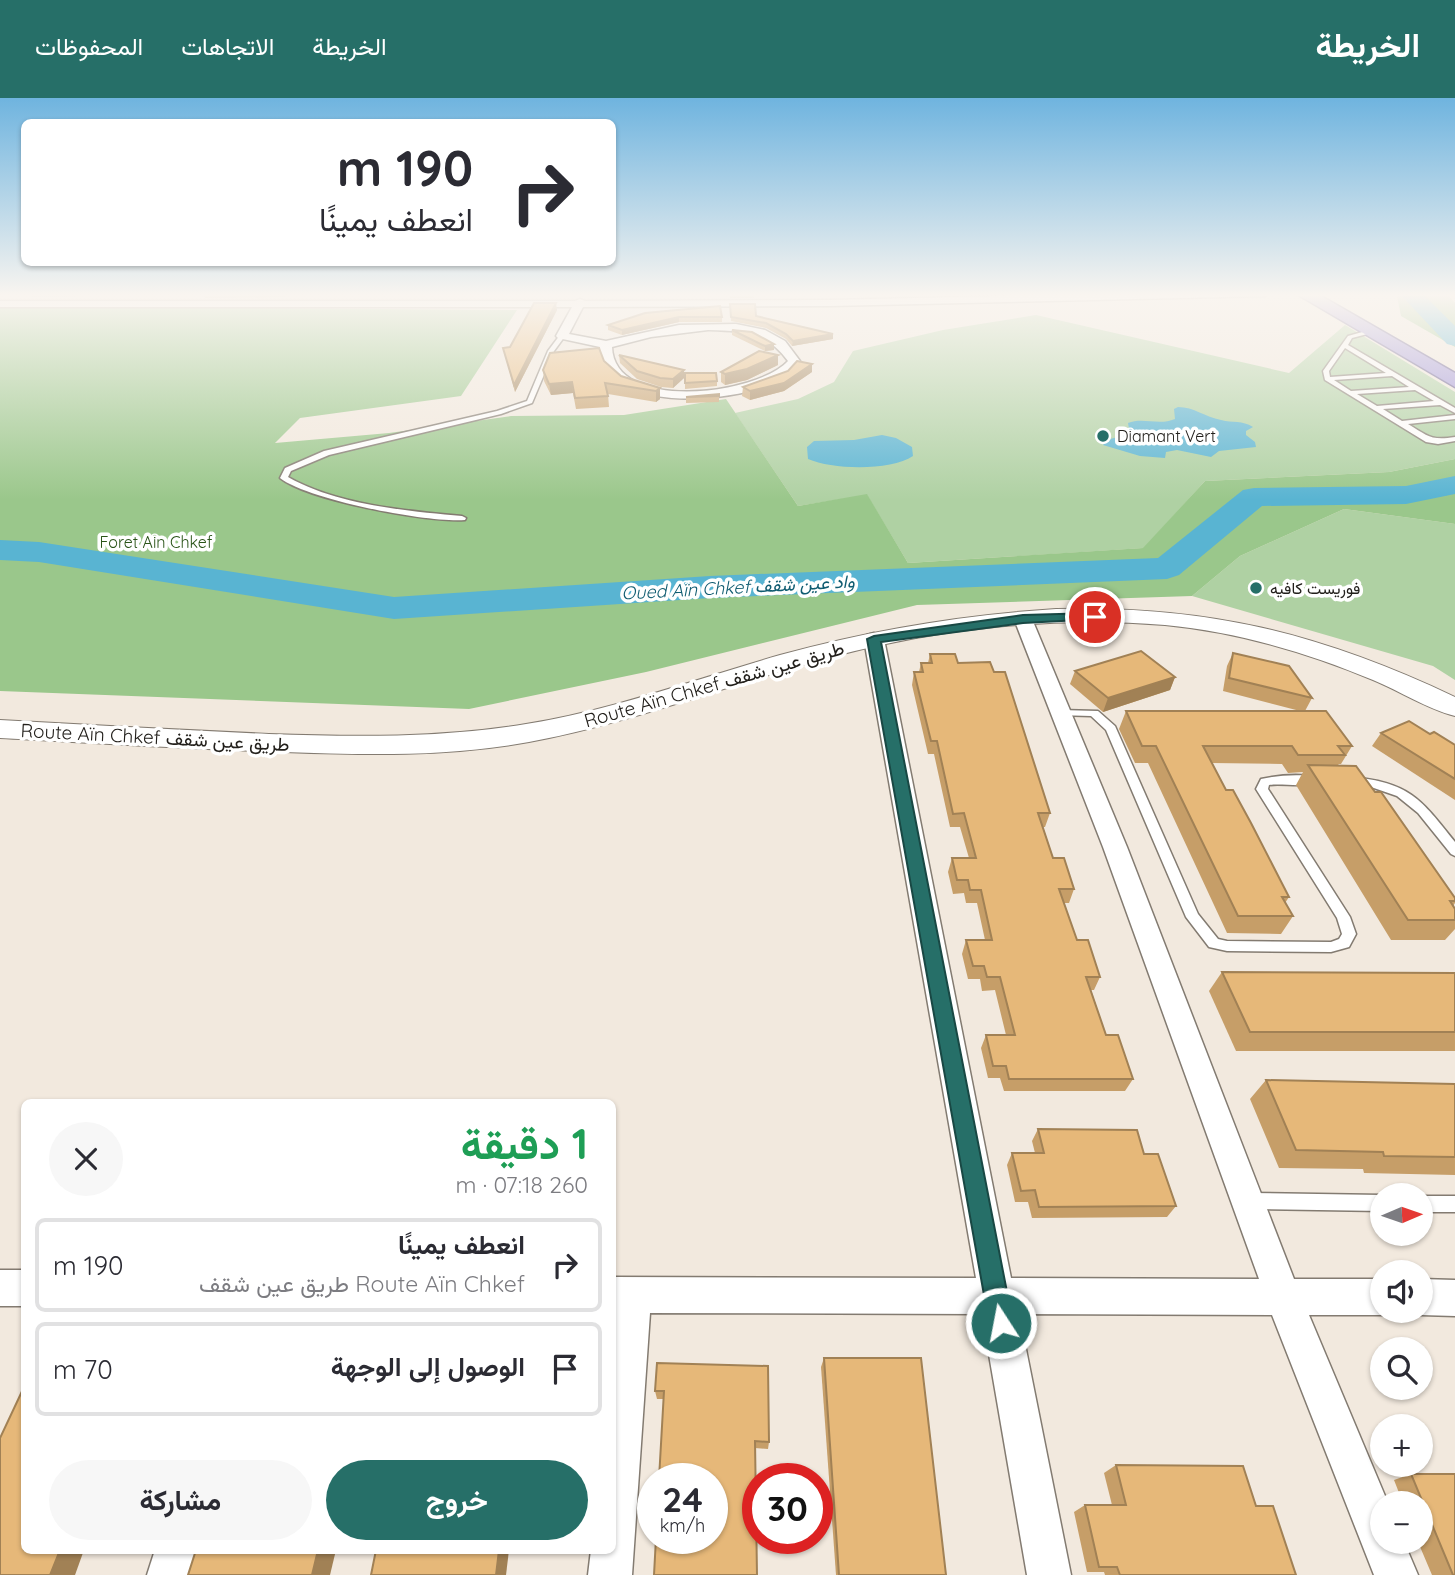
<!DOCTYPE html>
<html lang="ar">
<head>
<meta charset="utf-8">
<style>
  body { margin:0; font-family:Quicksand,Vazirmatn,sans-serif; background:#f7f7f7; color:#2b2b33; direction:rtl; height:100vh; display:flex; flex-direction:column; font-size:26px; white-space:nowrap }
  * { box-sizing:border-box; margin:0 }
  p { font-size:23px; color:#7c7c81 }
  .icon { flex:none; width:38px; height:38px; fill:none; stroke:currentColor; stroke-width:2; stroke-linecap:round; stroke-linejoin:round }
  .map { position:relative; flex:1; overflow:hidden; direction:ltr }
  .side { position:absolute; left:21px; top:1001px; width:595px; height:455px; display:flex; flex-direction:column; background:#fff; border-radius:10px; box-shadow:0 2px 5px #0004; direction:rtl }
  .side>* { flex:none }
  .hud { position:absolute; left:21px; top:21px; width:595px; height:147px; border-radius:10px; box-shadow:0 2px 5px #0004; direction:rtl; background:#fff; color:#2b2b33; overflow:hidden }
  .needle { width:46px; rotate:88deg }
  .fabs { position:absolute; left:1370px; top:1085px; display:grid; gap:14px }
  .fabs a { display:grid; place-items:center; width:63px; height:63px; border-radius:50%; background:#fff; box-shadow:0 2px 5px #0004; font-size:35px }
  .speed { position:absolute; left:637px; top:1365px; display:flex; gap:14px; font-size:35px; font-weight:700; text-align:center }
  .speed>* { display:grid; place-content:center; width:91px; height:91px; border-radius:50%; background:#fff; box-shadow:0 2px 5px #0004; line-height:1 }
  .speed small { font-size:18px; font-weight:400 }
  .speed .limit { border:10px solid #d22; background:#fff; color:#111 }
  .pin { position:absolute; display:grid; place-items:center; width:60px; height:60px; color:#fff; margin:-30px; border:4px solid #fff; border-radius:50%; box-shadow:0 2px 7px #0007 }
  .me { position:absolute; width:77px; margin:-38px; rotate:349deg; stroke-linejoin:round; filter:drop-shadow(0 0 5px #0008) }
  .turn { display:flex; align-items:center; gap:24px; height:147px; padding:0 28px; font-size:32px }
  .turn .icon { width:91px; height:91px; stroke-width:2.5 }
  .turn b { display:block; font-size:49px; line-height:60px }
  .round { display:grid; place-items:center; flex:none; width:74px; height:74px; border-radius:37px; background:#f7f7f7 }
  .headline { display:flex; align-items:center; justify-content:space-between; height:119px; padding:0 28px }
  h1 { font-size:42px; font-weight:700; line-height:52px; color:#1e9e55 }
  .action { display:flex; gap:14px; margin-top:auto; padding:14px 28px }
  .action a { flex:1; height:80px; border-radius:42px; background:#266f68; color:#fff; font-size:28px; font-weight:700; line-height:80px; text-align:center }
  .action a+a { background:#f7f7f7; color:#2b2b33 }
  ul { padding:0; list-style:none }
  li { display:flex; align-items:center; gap:21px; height:94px; margin:0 14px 10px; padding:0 14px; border:4px solid #e1e1e2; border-radius:10px }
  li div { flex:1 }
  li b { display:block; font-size:26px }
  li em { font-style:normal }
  header { display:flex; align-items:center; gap:42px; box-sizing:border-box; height:98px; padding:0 35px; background:#266f68; color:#fff }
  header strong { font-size:33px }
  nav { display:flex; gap:38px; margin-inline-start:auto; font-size:24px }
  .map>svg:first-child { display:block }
</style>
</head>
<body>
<header>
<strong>الخريطة</strong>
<nav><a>الخريطة</a><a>الاتجاهات</a><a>المحفوظات</a></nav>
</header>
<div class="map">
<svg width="1455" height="1477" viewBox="0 0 1455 1477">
  <rect width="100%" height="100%" fill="#f2e9de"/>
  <!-- green -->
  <g fill="#afd1a3">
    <polygon points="1036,217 1289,275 1345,227 1455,294 1455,361 1389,374 1205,383 1144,450 908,465 867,397 798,408 735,315 798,301 834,284 853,253 943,232"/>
    <polygon points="1344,411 1455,426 1455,582 1433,568 1192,498 1240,458"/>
  </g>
  <!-- forest -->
  <g fill="#9ac78b">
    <polygon points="1389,195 1446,195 1455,205 1455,249 1401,218 1397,198"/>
    <polygon points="0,208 517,212 461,298 300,320 275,345 389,335 511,318 624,317 726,301 798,408 867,396 908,465 1143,450 1205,383 1389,374 1455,361 1455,426 1344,411 1240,458 1192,498 917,507 646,574 469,611 0,593"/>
  </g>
  <!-- water -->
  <g fill="#59b4d2">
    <path d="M1178 309C1194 309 1205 319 1221 322 1233 325 1242 322 1253 329L1246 333V337L1255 344 1256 349 1219 353 1211 359 1177 352 1166 354 1165 360 1140 358 1103 347 1106 342 1130 336 1128 325C1143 319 1159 328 1175 321L1174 311Z"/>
    <path d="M882 337 896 340 912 349 913 358C891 373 833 372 808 361L807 349 814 343 854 342Z"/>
  </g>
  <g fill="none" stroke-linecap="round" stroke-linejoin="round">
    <!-- river -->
    <g fill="#59b4d2" fill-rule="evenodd">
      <polygon points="1399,195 1422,195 1455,228 1455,248 1447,246"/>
      <polygon points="1455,378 1455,396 1406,406 1262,408 1179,477 1167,481 710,500 394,521 39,464 0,462 0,442 39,444 394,499 710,478 1158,460 1243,392 1254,390 1406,388"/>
    </g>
    <defs>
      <g id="service">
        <path d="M1373 231 1375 234 1352 240 1348 247 1455 310V315L1440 307 1383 311 1402 323 1455 317V321L1408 326C1428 338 1431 343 1455 339V343L1438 346 1426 344 1325 282 1323 273 1348 238ZM1345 250 1386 275 1330 279 1329 273ZM1392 278 1409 289 1351 293 1334 282ZM1415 292 1434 303 1377 308 1357 296Z"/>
        <path d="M560 237 565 238 554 253 532 305 501 316 329 357 291 373 288 379C337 407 407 413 462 418L466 420 465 422C428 425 308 402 280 380L285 370 324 353 497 313 527 303 548 253Z"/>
        <path d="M1060 612 1098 613 1115 628 1198 816 1218 841 1227 843 1331 844 1339 841 1342 836 1337 820 1256 691 1261 681C1279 677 1301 676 1319 679L1321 682C1310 691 1284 685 1269 687L1268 691 1350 819 1356 836 1349 849 1331 854 1227 853 1209 849 1186 819 1106 632 1091 618 1056 617 1055 615Z"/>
        <path d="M1351 679C1409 684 1421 701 1455 744V758L1451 756 1418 715 1397 698 1371 689 1347 686 1345 683 1347 680Z"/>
        <polygon points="1248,1095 1382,1097 1384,1097 1382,1113 1248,1111 1242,1109 1240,1103 1242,1097"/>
        <rect x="1421" y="1098" width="34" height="16"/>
      </g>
      <g id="minor">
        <path d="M1128 195H1270L1265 198 830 208 583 209 569 236 606 243 679 227 736 226 765 232 785 243 800 263C796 268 791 275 786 279 747 305 601 320 600 249L558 240 556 238 572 209H0V203H575L580 201 585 203 830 202ZM708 232C742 233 766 233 788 263 757 297 614 315 612 249L651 239Z"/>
        <polygon points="1023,515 1032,521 1127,749 1294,1181 1382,1181 1382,1213 1393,1213 1382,1217 1309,1217 1388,1405 1382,1405 1382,1444 1404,1444 1418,1477 1374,1477 1272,1217 1019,1216 1071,1477 1027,1477 982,1216 650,1215 632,1477 588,1477 591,1452 612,1452 612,1179 976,1180 864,541 867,537 874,535 884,541 1011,1180 1259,1181 1103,749 1014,521"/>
        <rect x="0" y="1172" width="24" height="36"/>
        <polygon points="1421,1181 1455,1182 1455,1218 1421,1217 1410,1213 1421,1213"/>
        <polygon points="155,1452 198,1452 191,1477 147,1477"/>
      </g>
      <path id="tertiary" d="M1056 511C1206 507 1320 535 1455 599V618C1427 611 1400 593 1373 582 1306 554 1237 534 1165 527 1055 518 938 530 831 559 730 586 632 625 529 644 448 659 365 657 284 654 189 651 94 645 0 640V622C90 627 179 632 269 636 355 639 441 640 526 626 613 612 696 581 780 557 871 532 962 517 1056 511Z"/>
      <polygon id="trunk" points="1295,195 1316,195 1455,275 1455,289"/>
    </defs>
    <!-- service casing -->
    <use href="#service" stroke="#837b71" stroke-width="3"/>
    <!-- minor casing -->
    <use href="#minor" stroke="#837b71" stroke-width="3"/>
    <!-- tertiary casing -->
    <use href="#tertiary" stroke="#837b71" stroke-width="2"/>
    <!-- trunk casing -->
    <use href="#trunk" stroke="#655a91" stroke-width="3"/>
    <!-- service -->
    <use href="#service" fill="#fff" fill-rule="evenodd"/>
    <!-- minor -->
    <use href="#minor" fill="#fff" fill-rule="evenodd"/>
    <!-- tertiary -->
    <use href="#tertiary" fill="#fff" fill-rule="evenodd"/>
    <!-- trunk -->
    <use href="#trunk" fill="#a094da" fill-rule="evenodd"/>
  </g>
  <!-- wall -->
  <g fill="#c69e68">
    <polygon points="30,195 84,195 79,198 32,199"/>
    <polygon points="203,195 289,195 285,199 205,200"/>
    <polygon points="729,195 754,195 754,200 730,200"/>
    <polygon points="842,195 878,195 878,196 843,196"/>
    <polygon points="730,206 756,218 833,236 833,241 792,248 786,241 766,230 731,223"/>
    <polygon points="557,212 515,294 503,250 510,249"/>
    <polygon points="645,215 722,219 722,224 679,224 622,237 608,232 608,227"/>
    <polygon points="732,232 774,246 774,252 765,253 732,237"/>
    <polygon points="619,257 684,280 673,290 661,289 637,281 620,265"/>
    <polygon points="604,263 621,278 660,290 660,301 656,304 608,296 609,309 576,311 573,295 551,297 544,283 543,272"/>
    <polygon points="778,267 747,282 725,287 721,284 721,274"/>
    <polygon points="812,274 784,293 750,302 742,298 743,289"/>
    <polygon points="685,275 717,283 717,288 685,291"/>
    <polygon points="719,296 719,304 686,305 686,299"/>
    <polygon points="1233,555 1312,600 1305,613 1352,648 1341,666 1339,666 1338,667 1375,694 1455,800 1455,805 1453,808 1455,811 1455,831 1445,842 1391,842 1296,687 1303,674 1288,675 1282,666 1212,665 1226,692 1289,799 1285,805 1293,818 1281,836 1227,835 1148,665 1135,665 1119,631 1126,613 1300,613 1223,593 1227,568"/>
    <polygon points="930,556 958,565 1050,715 1045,729 1043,729 1053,760 1074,791 1069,805 1064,805 1077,842 1100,879 1094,892 1091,892 1106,937 1133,981 1125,993 1004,993 1000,980 988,980 981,950 986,937 1006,937 995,892 982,893 980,881 968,881 962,856 966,842 985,842 977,805 966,805 964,795 953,796 948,774 952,760 969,760 960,729 950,729 934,656 928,656 912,587 914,574 919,574 921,565 928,565"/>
    <polygon points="1075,573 1175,579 1170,592 1103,614 1070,586"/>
    <polygon points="1381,635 1430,636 1455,647 1455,702 1372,648"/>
    <polygon points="1222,874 1455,875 1455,953 1236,953 1209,893"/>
    <polygon points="1266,982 1455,986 1455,1077 1364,1075 1363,1071 1279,1070 1250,1001"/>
    <polygon points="1038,1031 1144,1056 1176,1108 1167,1119 1032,1120 1028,1104 1015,1104 1007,1067 1012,1055 1035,1055 1032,1043"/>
    <polygon points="824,1260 946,1477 836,1477 821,1269"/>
    <polygon points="657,1265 769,1344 768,1351 755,1350 663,1301 657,1301 655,1293"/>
    <polygon points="1116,1367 1256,1408 1296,1477 1105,1477 1104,1474 1087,1474 1074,1414 1085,1407 1112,1407 1104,1375"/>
    <polygon points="1411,1376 1455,1477 1432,1477 1418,1444 1421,1444 1421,1405 1403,1405 1394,1382"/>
  </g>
  <!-- shaded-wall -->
  <g fill="#a18155">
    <polygon points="556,205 557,212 515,294 514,287"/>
    <polygon points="679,219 679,224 622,237 622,232"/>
    <polygon points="833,236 833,241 792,248 793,243"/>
    <polygon points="774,246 774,252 765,253 765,248"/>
    <polygon points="778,257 778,267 747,282 725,287 725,276"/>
    <polygon points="812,266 812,274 784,293 750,302 750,293"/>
    <polygon points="684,272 684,280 673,290 673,281"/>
    <polygon points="572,284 573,295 551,297 549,286"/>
    <polygon points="660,290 660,301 656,304 656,293"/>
    <polygon points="1175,579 1170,592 1103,614 1108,600"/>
    <polygon points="60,1452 84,1452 75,1477 50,1477"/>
    <polygon points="318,1452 336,1452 330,1477 312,1477"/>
    <polygon points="499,1452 509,1452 506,1477 496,1477"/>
  </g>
  <!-- building -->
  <g fill="#e6b879" stroke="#a18155" stroke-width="2">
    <polygon points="534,205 556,205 514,287 503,250 510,249"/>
    <polygon points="730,206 755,206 756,218 833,236 793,243 786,236 766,225 731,219"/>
    <polygon points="720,208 722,219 679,219 622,232 608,227 645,215"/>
    <polygon points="732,232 752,234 774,246 765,248"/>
    <polygon points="599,250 604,263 621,278 660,290 656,293 605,285 608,298 575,300 572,284 549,286 543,272 550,255"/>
    <polygon points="759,253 778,257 747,271 725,276 721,274"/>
    <polygon points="619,257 684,272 673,281 660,280 637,273"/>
    <polygon points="797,263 812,266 784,285 750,293 743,289 788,273"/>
    <polygon points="685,275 716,275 717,283 685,285"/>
    <polygon points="719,296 719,298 686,299"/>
    <polygon points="1141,553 1175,579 1108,600 1075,573"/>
    <polygon points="1233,555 1289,568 1312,600 1229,580"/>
    <polygon points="930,556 955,556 958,565 990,564 994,574 1005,574 1050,715 1038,715 1053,760 1064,760 1074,791 1059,791 1077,842 1088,842 1100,879 1086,879 1106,937 1118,937 1133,981 1009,981 1006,968 993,968 986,937 1015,937 1000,879 987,879 984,868 973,868 966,842 992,842 981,792 970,792 968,782 957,782 952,760 976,760 964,715 953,716 937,643 931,643 914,574 923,574 921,565 932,565"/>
    <polygon points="1126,613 1326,613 1352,648 1338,648 1345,657 1298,657 1292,648 1203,648 1226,692 1233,692 1251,725 1289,799 1282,799 1293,818 1238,818 1156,648 1142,648"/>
    <polygon points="1409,623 1430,636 1434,634 1455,647 1455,681 1381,635"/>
    <polygon points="1308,667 1356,668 1375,694 1381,694 1455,800 1455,803 1450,803 1455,811 1455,822 1408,822"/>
    <polygon points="1222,874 1455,875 1455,934 1250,934"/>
    <polygon points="1266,982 1455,986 1455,1059 1384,1058 1383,1054 1296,1052"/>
    <polygon points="1038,1031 1137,1032 1144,1056 1158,1056 1176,1108 1039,1109 1035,1092 1021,1093 1012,1055 1044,1055"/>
    <polygon points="824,1260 921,1260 946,1477 839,1477"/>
    <polygon points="657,1265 768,1268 769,1344 755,1343 757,1477 654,1477 656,1440 712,1440 712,1381 659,1381 664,1293 655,1293"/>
    <polygon points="24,1289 24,1452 60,1452 50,1477 0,1477 0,1340"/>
    <polygon points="1116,1367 1243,1368 1256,1408 1273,1408 1296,1477 1120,1477 1117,1469 1099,1469 1085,1407 1126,1407"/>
    <polygon points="1411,1376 1455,1376 1455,1477 1453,1477"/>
    <polygon points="196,1452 318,1452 312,1477 188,1477"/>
    <polygon points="376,1452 499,1452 496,1477 371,1477"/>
  </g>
  <!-- sky -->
  <linearGradient id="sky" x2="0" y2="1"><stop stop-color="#6fb4df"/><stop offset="0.49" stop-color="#f9f5f0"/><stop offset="1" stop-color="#f9f5f0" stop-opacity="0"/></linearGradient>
  <rect width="1455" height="402" fill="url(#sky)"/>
  <!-- route -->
  <polygon fill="#266f68" stroke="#194844" stroke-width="2" points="1095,515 1101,519 1099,521 1023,525 881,544 1013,1225 1010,1233 1001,1237 993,1233 989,1225 867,541 874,538 1023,517"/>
  <!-- markers -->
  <g fill="#266f68" stroke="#fff" stroke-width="2.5">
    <circle cx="1103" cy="338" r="7"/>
    <circle cx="1256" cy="490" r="7"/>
  </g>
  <g text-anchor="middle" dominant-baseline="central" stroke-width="7" stroke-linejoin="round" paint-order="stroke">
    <!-- far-poi labels -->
    <g font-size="16" fill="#23201c" stroke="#fff" text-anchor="start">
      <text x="1117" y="338">Diamant Vert</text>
      <text x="1270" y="490">فوريست كافيه</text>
    </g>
    <!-- far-park labels -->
    <g font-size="16" fill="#2a5418" stroke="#fff">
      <text x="156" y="444">Foret Ain Chkef</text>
    </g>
    <!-- far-water labels -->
    <g font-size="18" font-style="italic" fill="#105c71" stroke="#fff">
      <text transform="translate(738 489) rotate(-3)">Oued Aïn Chkef واد عين شقف</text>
    </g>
    <!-- street labels -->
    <g font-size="19" fill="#23201c" stroke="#fff">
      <text transform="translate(714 586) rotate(-16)">Route Aïn Chkef طريق عين شقف</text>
      <text transform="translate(155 639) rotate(3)">Route Aïn Chkef طريق عين شقف</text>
    </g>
  </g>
</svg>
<div class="fabs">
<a><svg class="needle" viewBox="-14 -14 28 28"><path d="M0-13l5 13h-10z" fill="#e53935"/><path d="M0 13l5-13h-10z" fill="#7c7c81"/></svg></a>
<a><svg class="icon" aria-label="sound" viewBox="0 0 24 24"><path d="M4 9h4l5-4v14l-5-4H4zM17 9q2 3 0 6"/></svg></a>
<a><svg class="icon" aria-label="search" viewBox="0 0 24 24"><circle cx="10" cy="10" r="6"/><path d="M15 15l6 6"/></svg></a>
<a>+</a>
<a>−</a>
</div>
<div class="speed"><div>24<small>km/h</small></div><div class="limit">30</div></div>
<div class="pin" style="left:1095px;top:519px;background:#d93025"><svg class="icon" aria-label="arrive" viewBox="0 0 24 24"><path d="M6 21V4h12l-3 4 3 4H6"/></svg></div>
<svg class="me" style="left:1001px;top:1225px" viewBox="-20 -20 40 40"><circle r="17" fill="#266f68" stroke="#fff" stroke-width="3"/><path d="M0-11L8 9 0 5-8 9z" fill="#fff"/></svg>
<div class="hud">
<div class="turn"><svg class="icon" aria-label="right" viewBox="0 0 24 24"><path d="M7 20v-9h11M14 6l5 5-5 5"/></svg><div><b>190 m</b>انعطف يمينًا</div></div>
</div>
<section class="side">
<div class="headline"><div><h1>1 دقيقة</h1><p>260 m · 07:18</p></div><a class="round"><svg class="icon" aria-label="close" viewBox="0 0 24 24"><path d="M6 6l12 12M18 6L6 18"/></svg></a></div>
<ul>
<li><svg class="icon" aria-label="right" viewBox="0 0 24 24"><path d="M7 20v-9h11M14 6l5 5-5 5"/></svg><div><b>انعطف يمينًا</b><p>Route Aïn Chkef طريق عين شقف</p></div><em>190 m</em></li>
<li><svg class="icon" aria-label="arrive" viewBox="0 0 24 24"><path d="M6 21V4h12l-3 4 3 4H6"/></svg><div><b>الوصول إلى الوجهة</b></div><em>70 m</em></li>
</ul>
<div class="action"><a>خروج</a><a>مشاركة</a></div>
</section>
</div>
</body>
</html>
